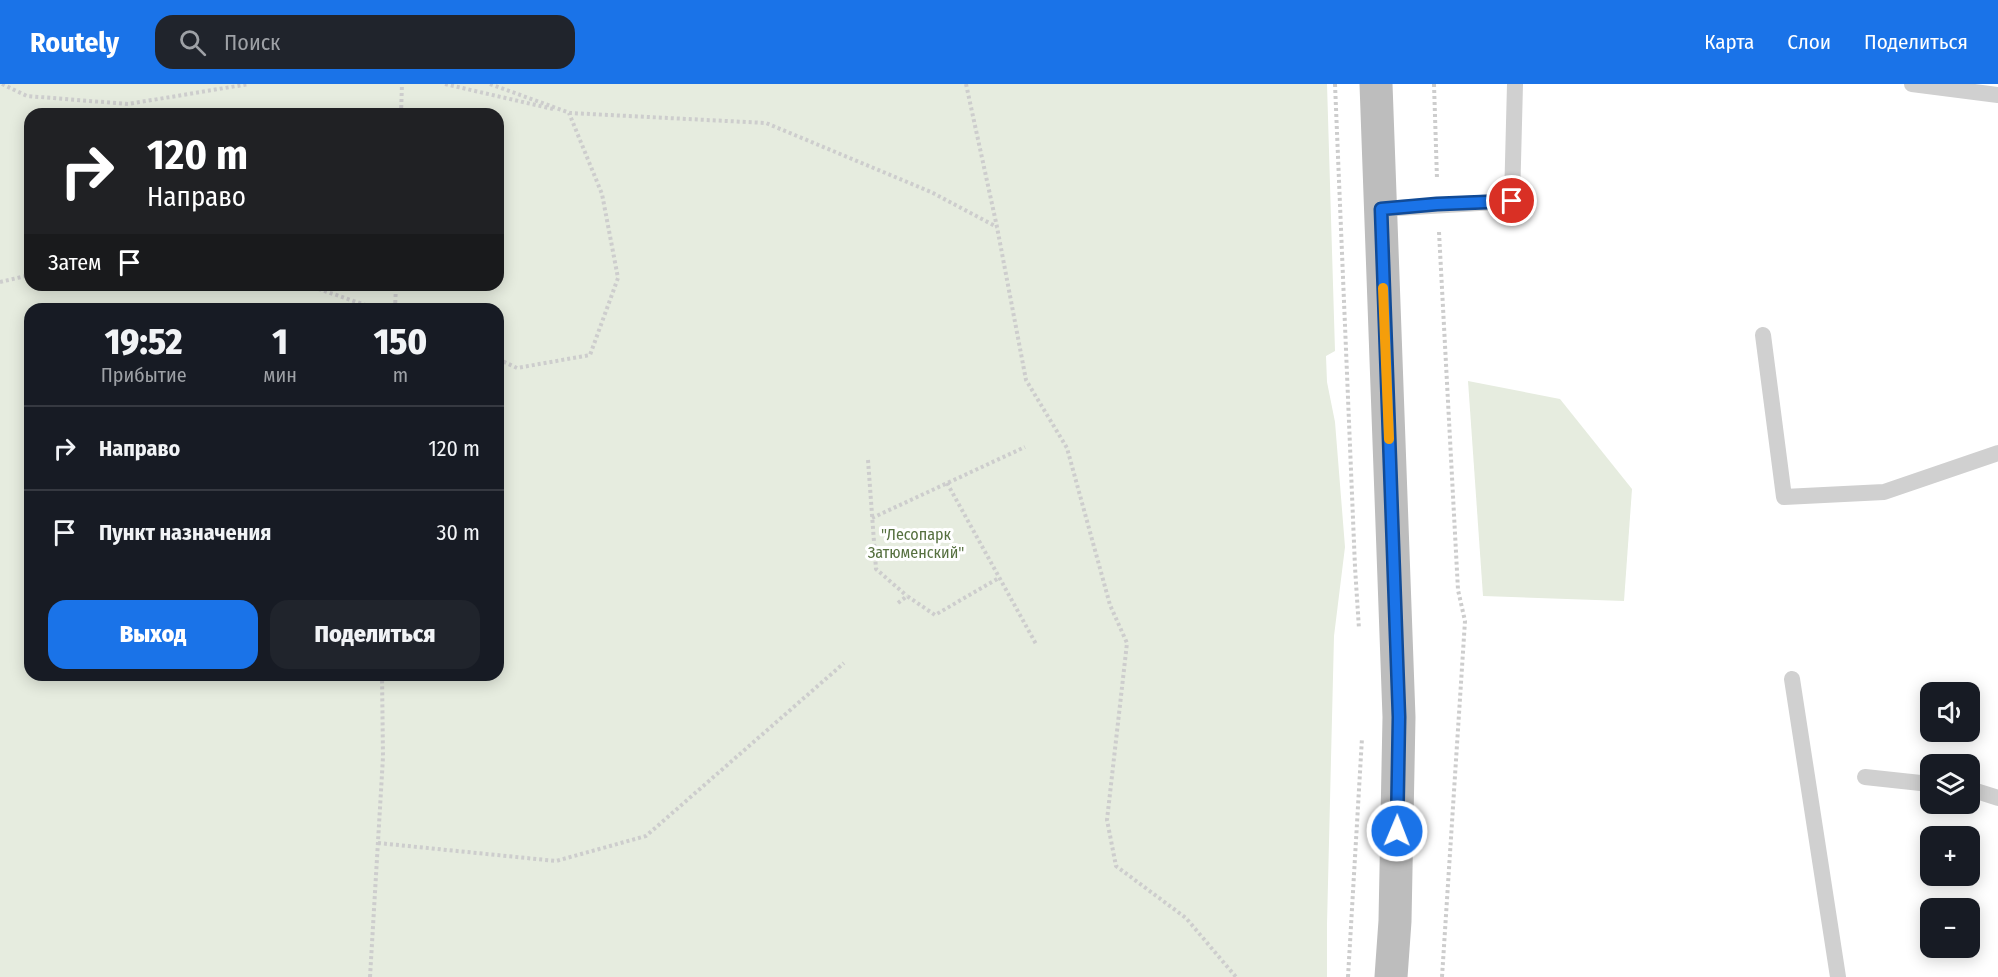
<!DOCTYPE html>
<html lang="ru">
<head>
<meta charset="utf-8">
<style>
  body { margin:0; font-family:"Fira Sans Condensed",sans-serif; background:#20242c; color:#f1f3f6; height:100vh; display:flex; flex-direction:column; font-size:22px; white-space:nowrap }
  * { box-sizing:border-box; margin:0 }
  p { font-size:20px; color:#9ea1a6 }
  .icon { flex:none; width:33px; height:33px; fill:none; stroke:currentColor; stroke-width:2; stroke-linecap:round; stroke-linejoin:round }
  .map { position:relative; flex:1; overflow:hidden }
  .details { position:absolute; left:24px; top:219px; width:480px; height:378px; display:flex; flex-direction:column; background:#171b24; border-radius:18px; box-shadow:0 3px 15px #0003 }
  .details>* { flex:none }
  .banner { position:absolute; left:24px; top:24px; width:480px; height:183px; border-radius:18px; box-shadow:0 3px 15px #0003; background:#202124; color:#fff; overflow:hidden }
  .fabs { position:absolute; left:1920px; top:598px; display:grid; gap:12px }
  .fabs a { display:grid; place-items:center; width:60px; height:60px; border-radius:12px; background:#171b24; box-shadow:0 3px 15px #0003; font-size:30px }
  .pin { position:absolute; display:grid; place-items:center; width:51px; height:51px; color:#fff; margin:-26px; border:3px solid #fff; border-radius:50%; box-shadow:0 2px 6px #0007 }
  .me { position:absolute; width:66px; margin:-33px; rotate:1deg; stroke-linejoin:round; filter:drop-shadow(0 0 4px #0008) }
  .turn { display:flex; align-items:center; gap:21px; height:126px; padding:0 24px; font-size:27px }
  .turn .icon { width:78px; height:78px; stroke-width:2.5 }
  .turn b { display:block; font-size:42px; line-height:51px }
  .then { display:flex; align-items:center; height:57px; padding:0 24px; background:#0003; gap:12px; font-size:22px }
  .eta { display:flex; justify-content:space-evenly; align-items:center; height:102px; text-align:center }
  .eta b { font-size:36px; font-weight:800; line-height:42px }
  .cta { display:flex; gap:12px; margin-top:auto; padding:12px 24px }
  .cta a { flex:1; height:69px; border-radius:18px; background:#1a73e8; color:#fff; font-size:24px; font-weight:800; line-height:69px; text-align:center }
  .cta a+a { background:#20242c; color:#f1f3f6 }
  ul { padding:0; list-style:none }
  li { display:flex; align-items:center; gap:18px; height:84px; padding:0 24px; border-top:2px solid #363941 }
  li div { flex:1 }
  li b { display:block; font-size:22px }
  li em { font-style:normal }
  header { display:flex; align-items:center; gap:36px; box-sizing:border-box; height:84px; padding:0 30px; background:#1a73e8; color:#fff }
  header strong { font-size:28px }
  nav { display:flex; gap:33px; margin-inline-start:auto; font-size:21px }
  .search { width:420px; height:54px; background:#20242c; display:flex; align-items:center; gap:15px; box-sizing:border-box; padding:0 21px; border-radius:18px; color:#9ea1a6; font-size:22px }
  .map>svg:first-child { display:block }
</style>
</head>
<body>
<header>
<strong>Routely</strong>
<div class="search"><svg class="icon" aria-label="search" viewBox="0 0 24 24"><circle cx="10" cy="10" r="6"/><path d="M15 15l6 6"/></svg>Поиск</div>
<nav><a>Карта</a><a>Слои</a><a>Поделиться</a></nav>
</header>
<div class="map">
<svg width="1998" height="893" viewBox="0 0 1998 893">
  <rect width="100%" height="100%" fill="#fff"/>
  <!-- green -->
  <g fill="#e6ecdf" fill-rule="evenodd">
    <path d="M0 0H1327L1335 267 1326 272 1327 298 1335 338 1345 463 1334 552 1327 840V893H0ZM30 30H498V201H30ZM30 225H498V591H30Z"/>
    <polygon points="1468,297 1560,315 1632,405 1624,517 1483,512"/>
  </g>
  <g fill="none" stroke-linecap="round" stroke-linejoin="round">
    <!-- path -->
    <g stroke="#cdcdcd" stroke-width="4" stroke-dasharray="3 3" stroke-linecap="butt">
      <polyline points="2,0 27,12 128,20 249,0"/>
      <polyline points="445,0 553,25"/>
      <polyline points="490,0 570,29 766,39 931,108 997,143"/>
      <polyline points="966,0 997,143 1026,296 1067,364 1110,521 1127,559 1107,736 1116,782 1186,834 1236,893"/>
      <polyline points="1335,0 1355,483 1359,545"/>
      <polyline points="1434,0 1437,95"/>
      <polyline points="401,30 402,0"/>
      <polyline points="1439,148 1458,506 1465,537 1442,893"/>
      <polyline points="0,198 30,191"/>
      <polyline points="307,201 377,225"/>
      <polyline points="395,225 396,201"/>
      <polyline points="498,275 517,284 590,271 618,194 602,110 569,29"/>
      <polyline points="868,376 876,485 907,512"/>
      <polyline points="947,399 1036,560"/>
      <polyline points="872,434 1025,363"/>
      <polyline points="898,519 907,512 935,531 999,494"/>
      <polyline points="378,759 556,777 646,752 844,579"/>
      <polyline points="370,893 383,673 382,591"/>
      <polyline points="1348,893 1362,654"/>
    </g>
    <!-- lane -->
    <g stroke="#d0d0d0" stroke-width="16">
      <polyline points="1912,0 1998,11"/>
      <polyline points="1381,125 1512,117 1515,0"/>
      <polyline points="1763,251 1784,413 1884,408 1998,369"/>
      <polyline points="1792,595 1838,893"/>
      <polyline points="1865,693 1930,700"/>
      <polyline points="1970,705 1998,714"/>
    </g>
    <!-- secondary -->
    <polyline stroke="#bdbdbd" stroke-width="33" points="1376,0 1399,633 1395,837 1391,893"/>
  </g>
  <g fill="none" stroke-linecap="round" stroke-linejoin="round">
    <defs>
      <polyline id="route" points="1397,747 1399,633 1381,125 1437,120 1512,117"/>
    </defs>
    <!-- route casing -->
    <use href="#route" stroke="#114b97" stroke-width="15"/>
    <!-- route -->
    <use href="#route" stroke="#1a73e8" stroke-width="10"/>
    <!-- slow -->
    <polyline stroke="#f59e0b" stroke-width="10" points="1383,204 1389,355"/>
  </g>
  <g text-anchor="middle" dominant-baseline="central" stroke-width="6" stroke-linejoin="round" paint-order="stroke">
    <!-- park labels -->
    <g font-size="16" fill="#56703f" stroke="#fff">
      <text x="916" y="450">"Лесопарк<tspan x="916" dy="18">Затюменский"</tspan></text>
    </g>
  </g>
</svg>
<div class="fabs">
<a><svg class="icon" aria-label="sound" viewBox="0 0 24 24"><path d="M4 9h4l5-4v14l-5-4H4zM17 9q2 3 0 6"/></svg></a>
<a><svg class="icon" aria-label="layers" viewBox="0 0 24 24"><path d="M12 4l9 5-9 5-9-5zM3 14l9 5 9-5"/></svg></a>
<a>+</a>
<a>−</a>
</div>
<div class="pin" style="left:1512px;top:117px;background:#d93025"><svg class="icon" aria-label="arrive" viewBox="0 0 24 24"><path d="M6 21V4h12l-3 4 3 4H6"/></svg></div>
<svg class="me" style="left:1397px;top:747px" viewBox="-20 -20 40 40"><circle r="17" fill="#1a73e8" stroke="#fff" stroke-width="3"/><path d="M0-11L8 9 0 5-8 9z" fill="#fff"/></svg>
<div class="banner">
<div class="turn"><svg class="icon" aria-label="right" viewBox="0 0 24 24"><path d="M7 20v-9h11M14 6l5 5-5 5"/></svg><div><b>120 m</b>Направо</div></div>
<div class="then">Затем<svg class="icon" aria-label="arrive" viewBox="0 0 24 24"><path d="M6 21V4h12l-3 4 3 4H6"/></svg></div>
</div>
<section class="details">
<div class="eta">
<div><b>19:52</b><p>Прибытие</p></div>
<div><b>1</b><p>мин</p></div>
<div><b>150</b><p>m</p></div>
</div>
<ul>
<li><svg class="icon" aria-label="right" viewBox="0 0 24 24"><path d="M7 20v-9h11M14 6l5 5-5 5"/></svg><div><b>Направо</b></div><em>120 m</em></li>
<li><svg class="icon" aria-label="arrive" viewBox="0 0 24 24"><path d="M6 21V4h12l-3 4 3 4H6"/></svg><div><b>Пункт назначения</b></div><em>30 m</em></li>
</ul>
<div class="cta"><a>Выход</a><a>Поделиться</a></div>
</section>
</div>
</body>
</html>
